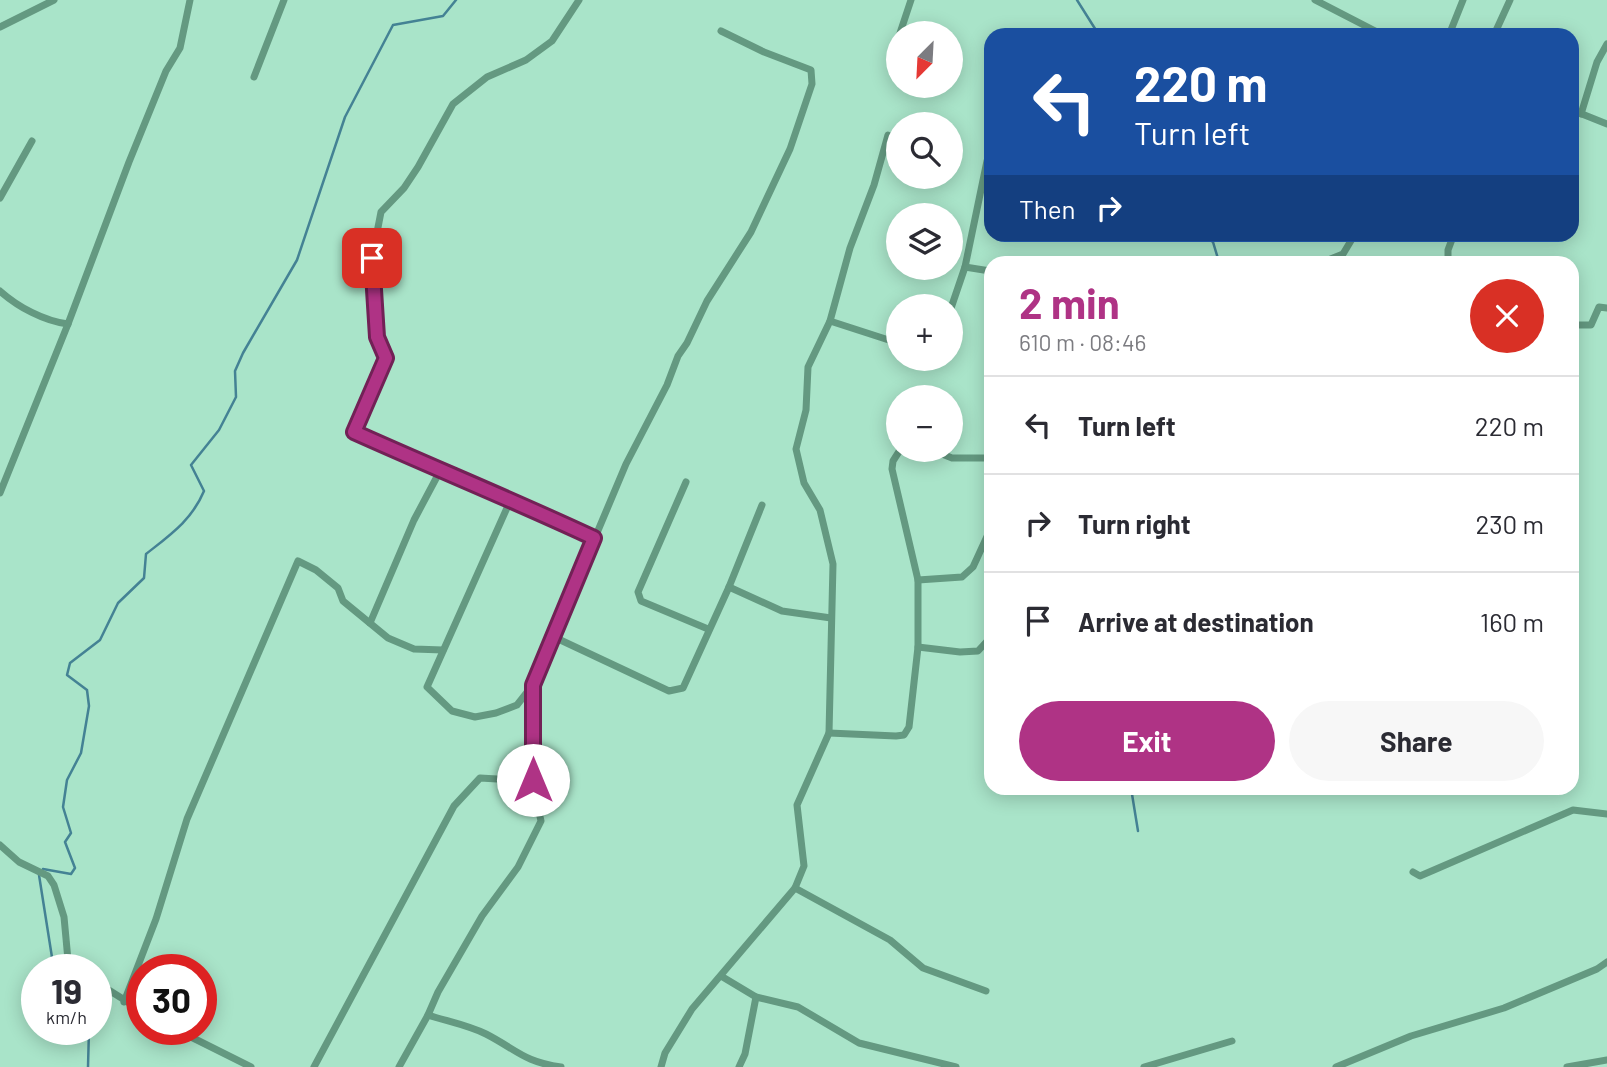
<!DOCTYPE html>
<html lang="en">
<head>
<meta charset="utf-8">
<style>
  body { margin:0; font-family:Barlow,sans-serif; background:#f7f7f7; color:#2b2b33; height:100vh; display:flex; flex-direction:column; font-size:26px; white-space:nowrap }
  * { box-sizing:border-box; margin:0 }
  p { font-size:23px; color:#7c7c81 }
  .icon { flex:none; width:38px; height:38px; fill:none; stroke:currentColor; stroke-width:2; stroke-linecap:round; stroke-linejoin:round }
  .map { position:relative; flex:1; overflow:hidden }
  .sheet { position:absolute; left:984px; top:256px; width:595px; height:539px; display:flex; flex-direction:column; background:#fff; border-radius:21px; box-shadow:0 4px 18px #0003 }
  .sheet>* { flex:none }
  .guide { position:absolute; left:984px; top:28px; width:595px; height:214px; border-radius:21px; box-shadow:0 4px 18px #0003; background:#1a4fa0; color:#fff; overflow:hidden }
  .needle { width:46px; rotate:204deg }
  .buttons { position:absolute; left:886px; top:21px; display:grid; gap:14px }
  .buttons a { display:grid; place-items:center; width:77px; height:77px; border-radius:50%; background:#fff; box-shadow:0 4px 18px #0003; font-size:35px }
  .speed { position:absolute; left:21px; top:954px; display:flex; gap:14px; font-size:35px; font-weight:700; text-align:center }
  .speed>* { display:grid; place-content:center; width:91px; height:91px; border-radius:50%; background:#fff; box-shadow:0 4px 18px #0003; line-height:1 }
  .speed small { font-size:18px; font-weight:400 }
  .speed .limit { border:10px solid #d22; background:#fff; color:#111 }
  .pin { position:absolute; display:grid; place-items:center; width:60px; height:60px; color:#fff; margin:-30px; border-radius:14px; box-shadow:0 4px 10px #0006 }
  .me { position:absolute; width:77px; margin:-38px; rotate:0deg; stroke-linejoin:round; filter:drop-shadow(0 0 5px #0008) }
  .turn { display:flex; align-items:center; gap:24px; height:147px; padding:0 35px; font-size:32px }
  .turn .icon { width:91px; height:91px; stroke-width:2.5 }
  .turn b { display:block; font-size:49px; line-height:60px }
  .then { display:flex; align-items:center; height:66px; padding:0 35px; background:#0003; gap:14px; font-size:26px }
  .round { display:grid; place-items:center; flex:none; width:74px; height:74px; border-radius:37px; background:#f7f7f7 }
  .overview { display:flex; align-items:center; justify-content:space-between; height:119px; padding:0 35px }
  h1 { font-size:42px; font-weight:700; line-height:52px; color:#af3385 }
  .action { display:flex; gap:14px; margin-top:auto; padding:14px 35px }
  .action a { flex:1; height:80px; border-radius:42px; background:#af3385; color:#fff; font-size:28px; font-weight:700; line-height:80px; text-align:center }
  .action a+a { background:#f7f7f7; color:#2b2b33 }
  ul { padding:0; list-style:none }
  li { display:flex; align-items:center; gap:21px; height:98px; padding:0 35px; border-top:2px solid #e1e1e2 }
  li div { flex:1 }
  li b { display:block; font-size:26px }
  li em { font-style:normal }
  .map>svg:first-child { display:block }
</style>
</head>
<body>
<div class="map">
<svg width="1607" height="1067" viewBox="0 0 1607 1067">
  <rect width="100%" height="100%" fill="#a9e4c9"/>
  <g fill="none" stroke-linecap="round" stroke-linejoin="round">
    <!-- stream -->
    <g stroke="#448294" stroke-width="2.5">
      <polyline points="1077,0 1099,35"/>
      <polyline points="1201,234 1213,242 1219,262"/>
      <polyline points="1131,788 1138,831"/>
      <path d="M43 869 71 874 75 868 65 842 71 833 63 807 67 780 81 753 89 706 87 690 67 675 70 663 100 640 118 603 144 578 146 554C170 535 192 520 204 491L191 465 219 430 236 397 235 371 243 353 297 260 345 117 393 25 443 16 456 0"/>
      <polyline points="39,875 54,970"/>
      <polyline points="88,1067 89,1029"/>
    </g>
    <!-- minor -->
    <g stroke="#649981" stroke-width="7">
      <polyline points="579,0 552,41 526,60 487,77 453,104 418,167 404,188 381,212 372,258 377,337 386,358 353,432 511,499 594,538"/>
      <polyline points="1315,0 1383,35"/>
      <polyline points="0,27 54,0"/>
      <polyline points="900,33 911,0"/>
      <polyline points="1449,35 1463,0"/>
      <polyline points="1494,35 1510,0"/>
      <polyline points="895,49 898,41"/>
      <polyline points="254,77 284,0"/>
      <polyline points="1572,110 1607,124"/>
      <polyline points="1581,114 1597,62 1607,44"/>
      <polyline points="0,198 32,141"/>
      <polyline points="1323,262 1343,254 1355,234"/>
      <polyline points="1448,262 1448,250 1454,234"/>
      <polyline points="965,267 990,271"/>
      <path d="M0 291C18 307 44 321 68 324"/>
      <polyline points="950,311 965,267 987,161"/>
      <polyline points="830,321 898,343"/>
      <polyline points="1572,322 1578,325 1591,325 1599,307 1607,308"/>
      <polyline points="932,450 952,458 990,458"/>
      <polyline points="686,482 638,592 641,601 708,629"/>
      <polyline points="0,493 68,324 129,162 166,71 180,48 190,0"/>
      <polyline points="511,499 427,687 452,711 475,717 496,713 517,705 532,686"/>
      <polyline points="918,580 962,577 973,567 990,530"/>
      <polyline points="729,587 782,611 831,618"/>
      <polyline points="370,623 414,520 440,471"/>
      <polyline points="554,637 669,691 683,688 729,587 762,505"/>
      <polyline points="918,647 960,652 978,651 990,638"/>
      <polyline points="829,733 896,736 904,735 909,727 918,647 918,580 892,469 893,461 900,450"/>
      <polyline points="0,845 19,862 48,876 54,885 64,917 68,960 75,970"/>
      <polyline points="1413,872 1420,876 1573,810 1607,814"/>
      <polyline points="795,888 890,940 923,968 986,991"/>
      <polyline points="721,976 756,997 798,1007 859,1043 956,1067"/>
      <polyline points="96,982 142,1011"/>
      <polyline points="124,1002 156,919 187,819 298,561 316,570 338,588 343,601 388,638 414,649 443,650"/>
      <polyline points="428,1015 438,992 482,916 518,867 541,821 532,781 533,685 626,464 667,385 678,356 687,343 707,301 751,232 790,149 812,84 811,70 764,52 721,31"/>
      <polyline points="175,1029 251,1067"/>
      <polyline points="314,1067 454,806 480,778 532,781"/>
      <path d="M399 1067 428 1015C446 1021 468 1025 486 1034 517 1050 524 1062 561 1067"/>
      <polyline points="661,1067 665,1053 692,1009 795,888 804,866 797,805 829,733 833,564 820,510 804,483 796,449 806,410 808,367 830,321 850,248 874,185 888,135"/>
      <polyline points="739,1067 745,1054 756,997"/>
      <polyline points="1144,1067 1232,1041"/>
      <polyline points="1336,1067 1411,1036 1504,1008 1597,969 1607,962"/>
      <polyline points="1567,1067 1607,1060"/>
    </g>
  </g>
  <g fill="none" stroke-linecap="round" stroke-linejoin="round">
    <defs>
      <path id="route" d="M372 258 377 337 386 358 354 432C434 468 515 501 594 538L533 685V780"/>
    </defs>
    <!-- route casing -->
    <use href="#route" stroke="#722156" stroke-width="18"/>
    <!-- route -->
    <use href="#route" stroke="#af3385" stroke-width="12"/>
  </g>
</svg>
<div class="buttons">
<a><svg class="needle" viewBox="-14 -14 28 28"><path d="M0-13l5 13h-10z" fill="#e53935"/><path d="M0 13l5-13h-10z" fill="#7c7c81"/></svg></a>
<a><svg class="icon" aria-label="search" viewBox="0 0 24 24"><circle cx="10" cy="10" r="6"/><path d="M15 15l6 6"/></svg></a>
<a><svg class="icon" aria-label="layers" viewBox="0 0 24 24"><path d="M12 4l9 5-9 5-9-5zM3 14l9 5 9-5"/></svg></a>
<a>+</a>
<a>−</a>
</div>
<div class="speed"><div>19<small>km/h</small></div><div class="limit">30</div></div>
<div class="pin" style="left:372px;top:258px;background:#d93025"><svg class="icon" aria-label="arrive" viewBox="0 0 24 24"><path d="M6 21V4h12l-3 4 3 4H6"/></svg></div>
<svg class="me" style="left:533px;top:780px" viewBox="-20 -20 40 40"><circle r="19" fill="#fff"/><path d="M0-13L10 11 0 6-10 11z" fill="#af3385"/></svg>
<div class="guide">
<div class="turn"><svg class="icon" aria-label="left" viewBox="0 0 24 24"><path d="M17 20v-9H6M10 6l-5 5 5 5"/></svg><div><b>220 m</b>Turn left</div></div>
<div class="then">Then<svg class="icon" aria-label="right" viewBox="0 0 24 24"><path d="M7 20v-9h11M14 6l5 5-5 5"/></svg></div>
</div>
<section class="sheet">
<div class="overview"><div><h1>2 min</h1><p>610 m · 08:46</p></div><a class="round" style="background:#d93025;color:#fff"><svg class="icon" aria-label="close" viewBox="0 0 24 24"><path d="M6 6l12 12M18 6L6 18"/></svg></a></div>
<ul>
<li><svg class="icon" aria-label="left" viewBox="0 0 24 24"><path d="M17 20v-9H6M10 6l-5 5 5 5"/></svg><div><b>Turn left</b></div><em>220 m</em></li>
<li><svg class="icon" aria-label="right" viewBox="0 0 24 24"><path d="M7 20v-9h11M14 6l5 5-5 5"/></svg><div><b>Turn right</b></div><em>230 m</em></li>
<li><svg class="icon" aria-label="arrive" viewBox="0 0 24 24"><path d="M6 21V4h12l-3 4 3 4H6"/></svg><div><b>Arrive at destination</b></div><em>160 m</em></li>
</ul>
<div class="action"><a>Exit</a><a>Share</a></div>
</section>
</div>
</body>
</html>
